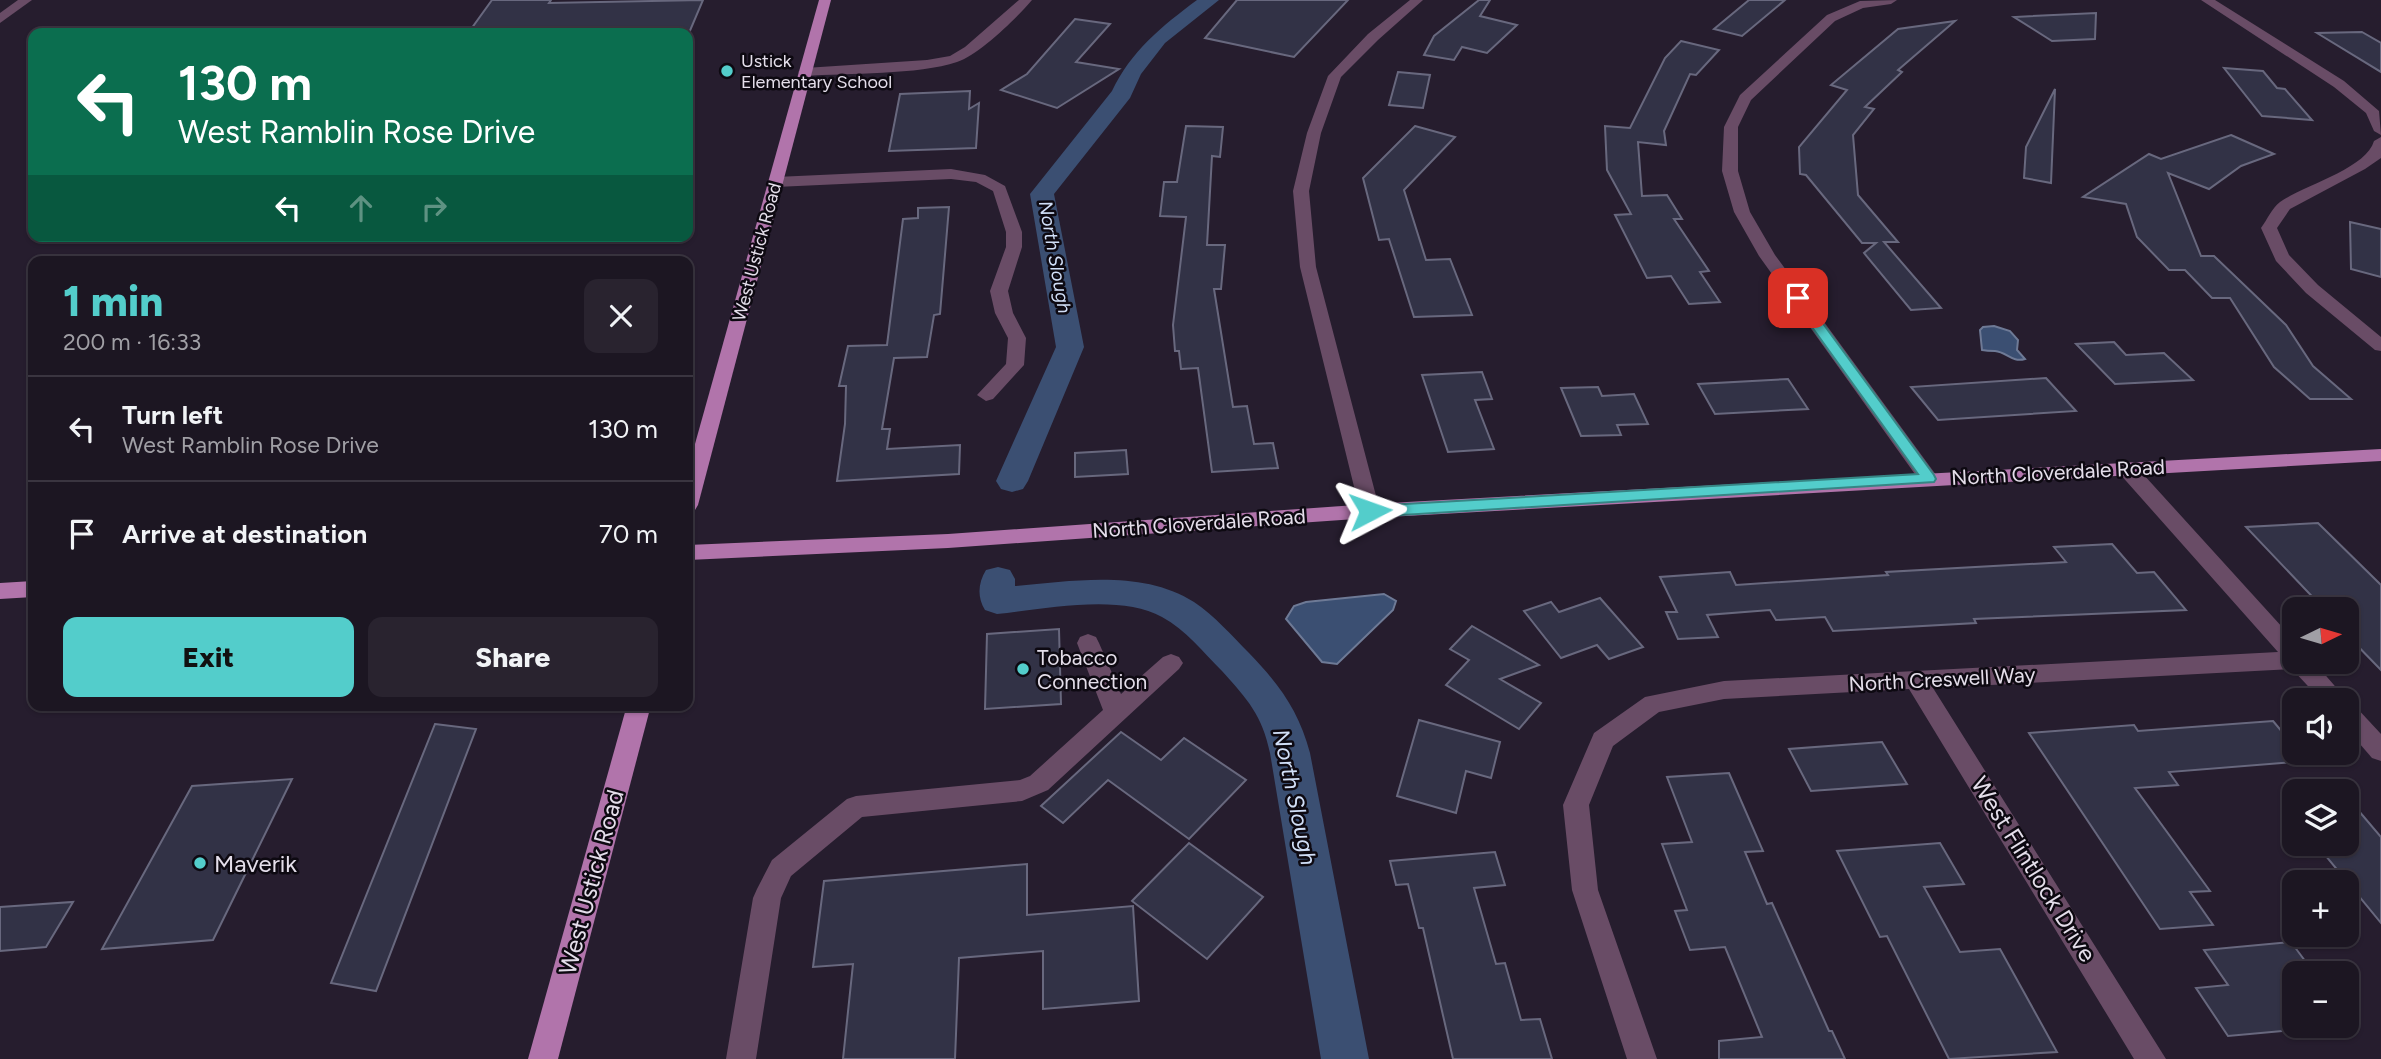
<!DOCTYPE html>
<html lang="en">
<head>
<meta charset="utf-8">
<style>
  body { margin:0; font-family:Figtree,sans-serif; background:#29232f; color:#f1f3f6; height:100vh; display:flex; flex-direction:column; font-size:26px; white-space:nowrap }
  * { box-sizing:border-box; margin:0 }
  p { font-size:23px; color:#a09fa5 }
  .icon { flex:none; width:38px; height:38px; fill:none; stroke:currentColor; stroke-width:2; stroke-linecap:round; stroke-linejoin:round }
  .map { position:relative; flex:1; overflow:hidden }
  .sheet { position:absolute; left:28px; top:256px; width:665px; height:455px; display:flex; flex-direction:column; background:#1c1622; border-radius:14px; box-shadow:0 2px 5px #0004,0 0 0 2px #3a3540 }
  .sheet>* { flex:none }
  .banner { position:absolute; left:28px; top:28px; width:665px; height:214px; border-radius:14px; box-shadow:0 2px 5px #0004,0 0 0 2px #3a3540; background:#0b6e4f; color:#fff; overflow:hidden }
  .needle { width:46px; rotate:85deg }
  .fabs { position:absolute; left:2282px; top:597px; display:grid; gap:14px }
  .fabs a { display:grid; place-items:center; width:77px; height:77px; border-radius:14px; background:#1c1622; box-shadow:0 2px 5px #0004,0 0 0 2px #3a3540; font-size:35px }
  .pin { position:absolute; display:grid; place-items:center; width:60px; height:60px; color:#fff; margin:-30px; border-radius:14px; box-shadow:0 4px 10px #0006 }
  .me { position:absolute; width:77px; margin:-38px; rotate:86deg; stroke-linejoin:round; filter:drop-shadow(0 0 5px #0008) }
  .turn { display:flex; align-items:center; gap:24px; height:147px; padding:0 35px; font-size:32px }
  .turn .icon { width:91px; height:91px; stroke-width:2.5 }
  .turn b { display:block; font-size:49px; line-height:60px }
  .lanes { display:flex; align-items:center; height:66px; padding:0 35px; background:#0003; justify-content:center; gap:35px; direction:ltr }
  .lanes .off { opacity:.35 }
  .round { display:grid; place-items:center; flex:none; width:74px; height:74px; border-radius:14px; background:#29232f }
  .summary { display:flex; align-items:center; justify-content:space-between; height:119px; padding:0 35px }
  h1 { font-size:42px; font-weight:800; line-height:52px; color:#53cdcb }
  .button { display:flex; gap:14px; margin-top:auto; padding:14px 35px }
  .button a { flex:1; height:80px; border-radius:14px; background:#53cdcb; color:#111; font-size:28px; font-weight:800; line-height:80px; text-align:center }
  .button a+a { background:#29232f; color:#f1f3f6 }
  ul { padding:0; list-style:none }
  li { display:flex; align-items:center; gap:21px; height:105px; padding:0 35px; border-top:2px solid #3a3540 }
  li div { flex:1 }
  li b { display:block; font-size:26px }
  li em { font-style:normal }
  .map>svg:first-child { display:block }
</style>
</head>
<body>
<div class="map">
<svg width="2381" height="1059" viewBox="0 0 2381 1059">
  <rect width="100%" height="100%" fill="#261d2e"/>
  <!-- water -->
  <g fill="#3b4f72" stroke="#6e7a96" stroke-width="2">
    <path d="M1994 326 2010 331 2018 340 2017 350 2025 359C2012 363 2007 352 1995 351 1991 351 1987 351 1982 350L1980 330 1983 327Z"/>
    <polygon points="1384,594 1396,601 1393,610 1337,664 1322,662 1286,619 1294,606 1306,602"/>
  </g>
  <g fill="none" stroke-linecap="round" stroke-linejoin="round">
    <!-- canal -->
    <g fill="#3b4f72" fill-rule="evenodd">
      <path d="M1197 0H1219L1165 43 1141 74 1130 98 1054 194 1084 347 1028 481 1023 489 1012 492 1001 489 996 481 1056 347 1030 194 1112 91C1131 51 1162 26 1197 0Z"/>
      <path d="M998 567 1010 570 1015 579V586C1073 581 1142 569 1194 602 1215 616 1232 636 1249 653 1279 684 1299 711 1310 753L1369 1059H1321L1270 753C1262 715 1248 700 1222 671 1203 652 1186 630 1162 617 1120 593 1044 609 997 614L985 610C977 597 978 583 986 570Z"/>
    </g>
  </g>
  <!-- building -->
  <g fill="#323246" stroke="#68687e" stroke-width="2">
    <polygon points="492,0 551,0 549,3 703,0 689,33 585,33 588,27 469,32"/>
    <polygon points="1237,0 1348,0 1294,57 1205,38"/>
    <polygon points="1479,0 1490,0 1480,16 1517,25 1487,53 1462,47 1454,60 1424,55 1434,36"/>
    <polygon points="1749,0 1785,0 1742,36 1714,29"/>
    <polygon points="2096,13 2095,39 2052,41 2014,17"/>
    <polygon points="1075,19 1110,24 1076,62 1119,69 1057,108 1001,90 1027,74"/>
    <polygon points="1955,21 1898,70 1902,72 1865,107 1874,109 1853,135 1858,195 1898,242 1884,242 1941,308 1911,310 1864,253 1876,243 1862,243 1806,175 1800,174 1799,147 1847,90 1831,85 1898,29"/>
    <polygon points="2362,32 2381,43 2381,72 2317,33"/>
    <polygon points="1681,41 1719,50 1696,75 1690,74 1664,131 1666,145 1638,142 1642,196 1667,195 1682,219 1674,219 1709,271 1700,272 1720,302 1689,304 1671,276 1647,278 1615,215 1631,214 1607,170 1605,126 1630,128 1665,58"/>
    <polygon points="2224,68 2263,71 2277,88 2285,89 2312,120 2262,116"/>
    <polygon points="1398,72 1430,75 1423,108 1389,105"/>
    <polygon points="2055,89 2051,183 2024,178 2026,147"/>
    <polygon points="970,91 969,109 979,103 976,148 889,151 900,94"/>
    <polygon points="1186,126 1223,127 1220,157 1212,156 1207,245 1225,245 1221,289 1214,289 1233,407 1247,406 1254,444 1273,443 1278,468 1212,472 1198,368 1181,369 1179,351 1175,351 1173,325 1186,217 1160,216 1164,182 1177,182"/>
    <polygon points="1415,126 1455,137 1404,190 1426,260 1450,259 1472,315 1414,317 1389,239 1379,240 1363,178"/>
    <polygon points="2231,135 2274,154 2241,166 2209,189 2168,173 2201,256 2214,256 2286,325 2313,366 2351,399 2310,399 2274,367 2230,298 2212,298 2185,270 2169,270 2137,237 2126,204 2083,197 2149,154 2161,159"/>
    <polygon points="949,207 940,314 934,315 927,357 894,358 882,429 890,429 887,449 960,445 959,474 837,481 845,424 846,386 839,386 848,346 887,345 903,219 918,218 918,208"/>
    <polygon points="2350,222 2381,229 2381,277 2351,269"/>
    <polygon points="2114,342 2126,355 2164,353 2193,380 2115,384 2076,344"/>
    <polygon points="1482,372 1492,399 1475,400 1494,449 1448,452 1422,375"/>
    <polygon points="2046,378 2076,411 1938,420 1911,387"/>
    <polygon points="1788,379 1808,409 1715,414 1698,384"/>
    <polygon points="1598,387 1602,396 1634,394 1648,424 1617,425 1621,435 1581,436 1561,388"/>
    <polygon points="1126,450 1128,474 1075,477 1075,453"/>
    <polygon points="2318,523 2381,585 2381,670 2347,635 2347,609 2324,609 2246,527"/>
    <polygon points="2112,544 2137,573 2154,572 2186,610 1974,619 1976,623 1833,631 1825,617 1776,620 1770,610 1707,615 1718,637 1678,639 1666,612 1677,612 1660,577 1730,572 1736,585 1888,575 1886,572 2066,562 2054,547"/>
    <polygon points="1600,598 1643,647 1609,659 1597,645 1561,658 1524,611 1551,602 1559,612"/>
    <polygon points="1472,626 1539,665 1500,679 1541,703 1519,729 1446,685 1469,660 1450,649"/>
    <polygon points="1059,629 1061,704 985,709 987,634"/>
    <polygon points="1419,720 1500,742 1491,778 1466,771 1456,813 1397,796"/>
    <polygon points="2273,721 2294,746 2294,752 2300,752 2307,761 2169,772 2178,785 2135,788 2210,891 2190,892 2213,925 2160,929 2029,733 2134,725 2138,731"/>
    <polygon points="435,724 476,729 376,991 331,983"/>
    <polygon points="1121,732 1161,760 1184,738 1246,780 1189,839 1108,780 1063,823 1041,806"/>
    <polygon points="1882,742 1907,784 1811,791 1789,749"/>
    <polygon points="1729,773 1763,851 1745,852 1767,904 1772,903 1829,1031 1832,1031 1845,1059 1719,1059 1719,1041 1762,1037 1725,947 1690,950 1675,911 1687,910 1662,844 1692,842 1667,777"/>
    <polygon points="292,779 213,940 102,949 192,786"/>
    <polygon points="2347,797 2381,837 2381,923 2316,844 2347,844"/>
    <polygon points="1189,843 1263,897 1207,959 1132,901"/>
    <polygon points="1940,843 1964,884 1924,887 1960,952 2000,949 2057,1052 1949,1059 1887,936 1880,937 1837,851"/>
    <polygon points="1495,852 1505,885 1474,888 1496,964 1505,963 1521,1020 1540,1019 1552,1059 1453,1059 1423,928 1419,928 1408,884 1396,885 1390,861"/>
    <polygon points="1027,864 1027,915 1133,906 1139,1001 1043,1009 1043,951 959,958 955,1059 843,1059 853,964 813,967 824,881"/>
    <polygon points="73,902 46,947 0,951 0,907"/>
    <polygon points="2291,942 2314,973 2294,973 2294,1030 2228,1036 2196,988 2228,985 2204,950"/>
  </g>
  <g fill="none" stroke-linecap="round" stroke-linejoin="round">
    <!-- minor -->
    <g fill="#694c66" fill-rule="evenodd">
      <polygon points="18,0 32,0 0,23 0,13"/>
      <path d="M1019 0H1032C1017 18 979 55 957 62 919 75 847 73 805 76L798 72 805 68 927 60 950 56 965 47Z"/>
      <polygon points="1410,0 1423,0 1378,40 1341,77 1321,133 1309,191 1316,267 1380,511 1377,516 1363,516 1360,511 1300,267 1293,191 1307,133 1328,76 1368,34"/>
      <polygon points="1897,0 1891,4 1863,8 1835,21 1751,100 1738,127 1738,171 1750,212 1775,255 1939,479 1936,484 1922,484 1759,256 1734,212 1722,171 1724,127 1740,95 1827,15 1860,1"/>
      <polygon points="2201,0 2215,0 2344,81 2379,111 2381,135 2374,131 2366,113 2334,87"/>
      <path d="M2381 137V158L2365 169 2290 209 2277 228 2289 255 2318 285 2381 337V351L2375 350 2306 293 2276 261 2261 228C2267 220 2272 208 2280 202 2304 185 2366 169 2374 141Z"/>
      <polygon points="951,169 985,175 1005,186 1022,232 1022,247 1008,291 1013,313 1026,338 1024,365 993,399 986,401 977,395 1006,364 1008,338 995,313 990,291 1006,247 1006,232 993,191 976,182 951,179 776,187 768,182 776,177"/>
      <polygon points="2126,461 2133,463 2294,640 2294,662 2314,662 2347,700 2321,700 2292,669 1933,688 2166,1059 2134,1059 1909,689 1724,699 1659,712 1613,746 1589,805 1598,890 1657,1059 1627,1059 1572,890 1563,805 1594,733 1645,697 1724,681 2278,652 2119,473 2116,468 2119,463"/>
      <polygon points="1088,634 1096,637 1099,643 1121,694 1163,657 1171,654 1179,657 1183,663 1179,669 1048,790 1022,801 862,817 791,876 781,898 756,1059 726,1059 753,898 757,889 772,860 847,799 856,796 1020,780 1030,776 1103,710 1077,643 1080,637"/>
      <polygon points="2347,704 2355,706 2381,734 2381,761 2372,758 2347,729"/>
    </g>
    <!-- major -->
    <g fill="#b174ab" fill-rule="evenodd">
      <polygon points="819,0 831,0 698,505 695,510 688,512 688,469"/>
      <polygon points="2381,449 2381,461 1370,518 948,548 688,560 688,545 948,534 1370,504"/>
      <polygon points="33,581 33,597 0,599 0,583"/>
      <polygon points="627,705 651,705 558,1059 528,1059"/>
    </g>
  </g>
  <!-- route -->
  <polygon fill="#53cdcb" stroke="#368584" stroke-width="2" points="1798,294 1802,295 1934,475 1936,479 1934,482 1370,517 1362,511 1370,506 1918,474 1791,298"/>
  <!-- markers -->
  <g fill="#53cdcb" stroke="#0d0911" stroke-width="2.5">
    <circle cx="727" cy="71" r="7"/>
    <circle cx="1023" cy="669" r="7"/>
    <circle cx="200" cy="863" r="7"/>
  </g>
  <g text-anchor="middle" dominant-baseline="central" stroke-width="5" stroke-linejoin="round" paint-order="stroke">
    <!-- far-poi labels -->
    <g font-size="18" fill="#e4deea" stroke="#0d0911" text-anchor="start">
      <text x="741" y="61">Ustick<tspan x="741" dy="21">Elementary School</tspan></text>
    </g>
    <!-- far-street labels -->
    <g font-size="18" fill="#e4deea" stroke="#0d0911">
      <text transform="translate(757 252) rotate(-75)">West Ustick Road</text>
    </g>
    <!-- far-water labels -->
    <g font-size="19" font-style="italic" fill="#d1dff8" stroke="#0d0911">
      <text transform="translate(1055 257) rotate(80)">North Slough</text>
    </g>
    <!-- street labels -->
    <g font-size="21" fill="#e4deea" stroke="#0d0911">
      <text transform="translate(2058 472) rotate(-3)">North Cloverdale Road</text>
      <text transform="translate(1199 523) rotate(-4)">North Cloverdale Road</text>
      <text transform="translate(1942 679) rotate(-3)">North Creswell Way</text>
    </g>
    <!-- poi labels -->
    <g font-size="21" fill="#e4deea" stroke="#0d0911" text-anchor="start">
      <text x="1037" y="657">Tobacco<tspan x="1037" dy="24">Connection</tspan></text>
    </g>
    <!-- water labels -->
    <g font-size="23" font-style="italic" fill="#d1dff8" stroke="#0d0911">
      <text transform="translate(1295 797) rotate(78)">North Slough</text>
    </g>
    <!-- near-poi labels -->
    <g font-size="24" fill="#e4deea" stroke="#0d0911" text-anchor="start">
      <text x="214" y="863">Maverik</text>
    </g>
    <!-- near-street labels -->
    <g font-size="24" fill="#e4deea" stroke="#0d0911">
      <text transform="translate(2034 869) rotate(58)">West Flintlock Drive</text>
      <text transform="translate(591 882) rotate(-75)">West Ustick Road</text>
    </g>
  </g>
</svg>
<div class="fabs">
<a><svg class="needle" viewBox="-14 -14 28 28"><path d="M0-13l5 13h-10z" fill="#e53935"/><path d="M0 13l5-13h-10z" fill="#a09fa5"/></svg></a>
<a><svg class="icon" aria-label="sound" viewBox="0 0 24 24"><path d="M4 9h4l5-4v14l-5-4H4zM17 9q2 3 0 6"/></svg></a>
<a><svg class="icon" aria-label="layers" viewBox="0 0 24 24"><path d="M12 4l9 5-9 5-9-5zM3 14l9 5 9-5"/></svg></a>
<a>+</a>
<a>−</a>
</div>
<div class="pin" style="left:1798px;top:298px;background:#d93025"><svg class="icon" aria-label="arrive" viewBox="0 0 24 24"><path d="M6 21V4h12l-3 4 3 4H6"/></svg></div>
<svg class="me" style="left:1370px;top:511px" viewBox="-20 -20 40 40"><path d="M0-17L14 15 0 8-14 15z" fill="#53cdcb" stroke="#fff" stroke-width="4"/></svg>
<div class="banner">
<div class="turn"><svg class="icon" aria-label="left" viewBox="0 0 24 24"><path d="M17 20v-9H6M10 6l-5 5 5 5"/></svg><div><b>130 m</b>West Ramblin Rose Drive</div></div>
<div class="lanes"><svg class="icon" aria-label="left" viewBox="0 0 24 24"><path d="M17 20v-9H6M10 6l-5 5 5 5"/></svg><svg class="icon off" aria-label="ahead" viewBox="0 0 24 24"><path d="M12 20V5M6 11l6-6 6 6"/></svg><svg class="icon off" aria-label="right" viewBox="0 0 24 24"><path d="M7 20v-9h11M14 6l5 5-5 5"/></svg></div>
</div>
<section class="sheet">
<div class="summary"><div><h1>1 min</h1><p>200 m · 16:33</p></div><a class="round"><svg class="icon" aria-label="close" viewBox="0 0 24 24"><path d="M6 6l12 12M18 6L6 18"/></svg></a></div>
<ul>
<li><svg class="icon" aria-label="left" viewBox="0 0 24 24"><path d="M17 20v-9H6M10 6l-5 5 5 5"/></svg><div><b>Turn left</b><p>West Ramblin Rose Drive</p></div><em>130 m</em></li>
<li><svg class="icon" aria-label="arrive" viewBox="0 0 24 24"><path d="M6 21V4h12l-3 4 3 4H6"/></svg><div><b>Arrive at destination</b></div><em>70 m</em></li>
</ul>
<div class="button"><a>Exit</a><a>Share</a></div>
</section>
</div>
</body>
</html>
